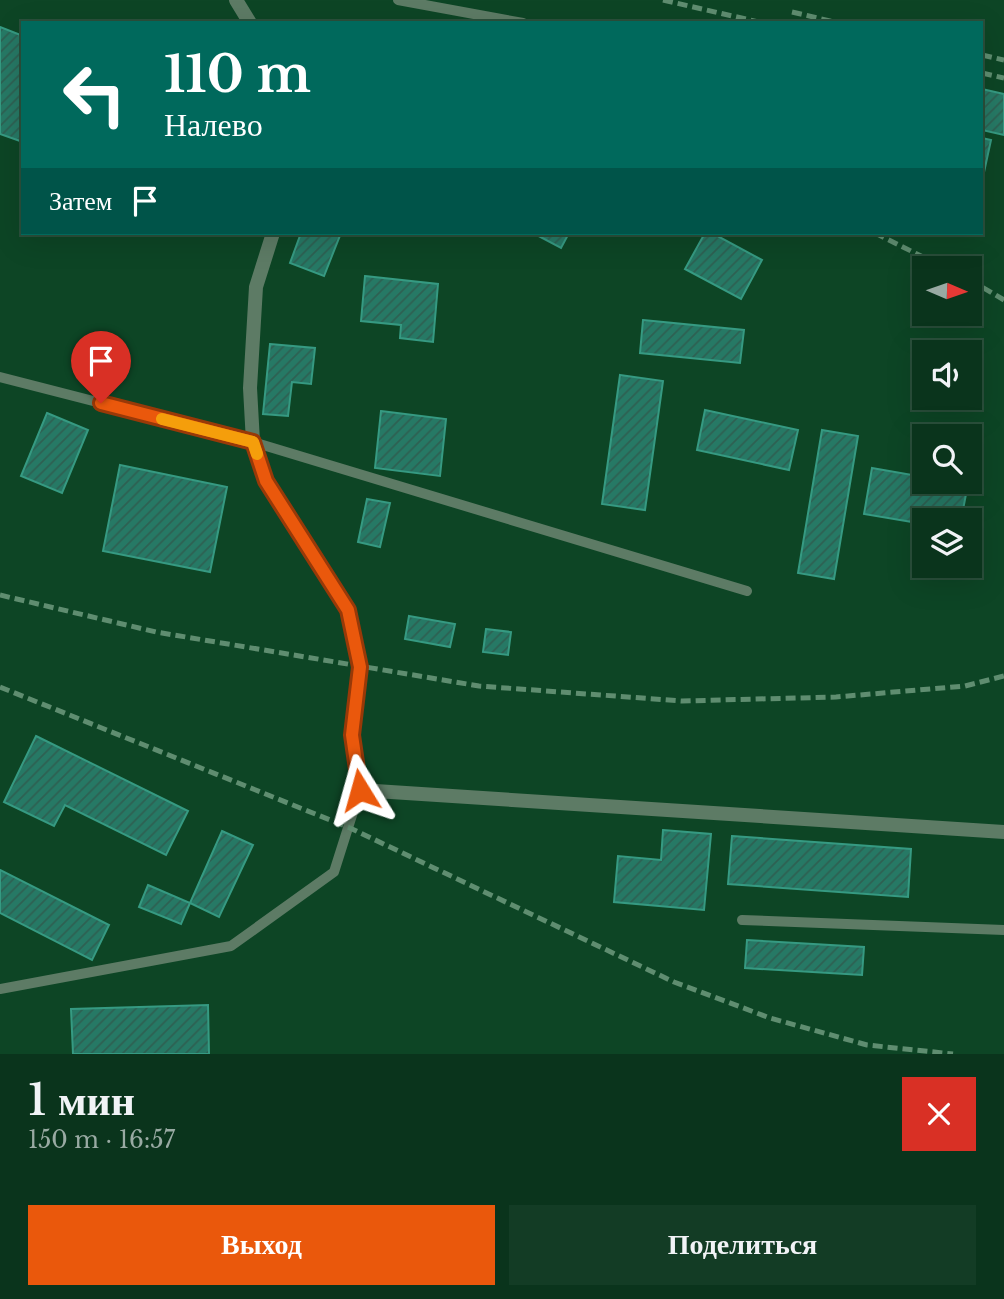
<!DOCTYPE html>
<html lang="ru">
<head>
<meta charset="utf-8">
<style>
  body { margin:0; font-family:"Libre Baskerville",serif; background:#133c25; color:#f1f3f6; height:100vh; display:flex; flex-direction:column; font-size:26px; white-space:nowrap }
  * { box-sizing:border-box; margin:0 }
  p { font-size:23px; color:#99aaa3 }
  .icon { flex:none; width:38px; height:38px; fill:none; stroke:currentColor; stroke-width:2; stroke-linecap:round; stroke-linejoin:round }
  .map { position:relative; height:1054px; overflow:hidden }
  .panel { display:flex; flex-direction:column; background:#0a341c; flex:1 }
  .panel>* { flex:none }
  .hud { position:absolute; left:21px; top:21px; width:962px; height:214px; border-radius:0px; box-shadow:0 7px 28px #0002,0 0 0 2px #2a4f3b; background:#00695c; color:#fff; overflow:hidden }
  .needle { width:46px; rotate:92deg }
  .controls { position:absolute; left:912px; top:256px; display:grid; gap:14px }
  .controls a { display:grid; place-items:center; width:70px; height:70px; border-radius:0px; background:#0a341c; box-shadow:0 7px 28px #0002,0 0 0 2px #2a4f3b; font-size:35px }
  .pin { position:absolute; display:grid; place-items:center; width:60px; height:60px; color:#fff; margin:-72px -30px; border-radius:50% 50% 50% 0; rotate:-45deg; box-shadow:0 0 7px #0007 }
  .pin .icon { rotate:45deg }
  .me { position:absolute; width:77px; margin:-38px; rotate:352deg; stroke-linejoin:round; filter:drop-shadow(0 0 5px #0008) }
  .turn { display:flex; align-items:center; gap:24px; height:147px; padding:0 28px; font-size:32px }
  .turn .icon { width:91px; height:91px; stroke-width:2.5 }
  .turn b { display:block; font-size:49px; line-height:60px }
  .then { display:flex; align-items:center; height:66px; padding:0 28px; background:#0003; gap:14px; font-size:26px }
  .round { display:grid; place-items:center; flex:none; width:74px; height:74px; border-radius:0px; background:#133c25 }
  .overview { display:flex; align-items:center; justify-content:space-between; height:119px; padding:0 28px }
  h1 { font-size:42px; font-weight:600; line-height:52px }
  .primary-button { display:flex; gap:14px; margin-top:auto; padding:14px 28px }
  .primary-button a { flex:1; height:80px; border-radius:0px; background:#ea580c; color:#fff; font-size:28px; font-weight:600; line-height:80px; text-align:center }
  .primary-button a+a { background:#133c25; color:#f1f3f6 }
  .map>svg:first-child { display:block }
</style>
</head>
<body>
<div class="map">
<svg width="1004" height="1054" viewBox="0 0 1004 1054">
  <defs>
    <pattern id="building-hatch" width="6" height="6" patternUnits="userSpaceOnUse" patternTransform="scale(1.75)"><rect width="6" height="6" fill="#267965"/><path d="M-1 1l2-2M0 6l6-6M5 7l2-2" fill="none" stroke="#2e6052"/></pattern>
  </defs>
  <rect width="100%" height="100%" fill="#0d4525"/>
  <!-- building -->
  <g fill="url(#building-hatch)" stroke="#369a82" stroke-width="2">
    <polygon points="0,27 23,36 23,142 0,134"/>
    <polygon points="982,89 1004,94 1004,135 982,130"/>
    <polygon points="982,138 991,140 983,177 982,177"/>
    <polygon points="301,233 341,233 324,276 290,263"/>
    <polygon points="533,233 569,233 561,248"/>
    <polygon points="705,233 712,233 762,260 741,299 685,269"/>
    <polygon points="365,276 438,284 433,342 400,338 401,325 361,321"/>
    <polygon points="643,320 744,330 740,363 640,353"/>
    <polygon points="270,344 315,348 311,384 292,382 288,416 263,414"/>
    <polygon points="620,375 663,381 645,510 602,504"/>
    <polygon points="705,410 798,430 789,470 697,450"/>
    <polygon points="381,411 446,419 440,476 375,468"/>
    <polygon points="47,413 88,430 62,493 21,476"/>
    <polygon points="822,430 858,436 834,579 798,573"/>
    <polygon points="120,465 227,487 210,572 103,551"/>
    <polygon points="872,468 924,477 924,481 968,484 961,520 924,520 924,524 864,514"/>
    <polygon points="367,499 390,503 380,547 358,542"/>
    <polygon points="409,616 455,624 450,647 405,639"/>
    <polygon points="486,629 511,632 508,655 483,652"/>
    <polygon points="36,736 188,811 166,855 65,805 54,826 4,802"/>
    <polygon points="663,830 711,834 704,910 614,902 618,856 661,860"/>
    <polygon points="222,831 253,845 219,917 190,903"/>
    <polygon points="732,836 911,849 908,897 728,884"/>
    <polygon points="0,870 109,925 92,960 0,913"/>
    <polygon points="148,885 190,903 181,924 139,907"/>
    <polygon points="747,940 864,947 862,975 745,968"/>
    <polygon points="208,1005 209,1054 73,1054 71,1009"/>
  </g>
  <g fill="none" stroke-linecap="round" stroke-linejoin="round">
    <!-- lane -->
    <g stroke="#5d7b65" stroke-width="10">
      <polyline points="398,0 523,23"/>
      <polyline points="0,377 253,442 747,591"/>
      <polyline points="742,920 1004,930"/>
      <polyline points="0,989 231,946 334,872 360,790"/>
    </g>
    <!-- street -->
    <g stroke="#5d7b65" stroke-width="14">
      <polyline points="236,0 250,23"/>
      <polyline points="273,233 256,287 250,388 253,442 266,481 348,609 360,667 353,735 360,790 1004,832"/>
    </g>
    <!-- rail -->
    <g stroke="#5f8d70" stroke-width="5" stroke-dasharray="10 5" stroke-linecap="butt">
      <polyline points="663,0 763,23"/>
      <polyline points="792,12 839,23"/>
      <polyline points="982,55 1004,60"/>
      <polyline points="982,73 1004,78"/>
      <polyline points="875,233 945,268"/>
      <polyline points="970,280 1004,300"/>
      <polyline points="0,595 156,632 479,686 682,701 836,697 965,686 1004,676"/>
      <polyline points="0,687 350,828 674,982 770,1018 867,1045 953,1054"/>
    </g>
  </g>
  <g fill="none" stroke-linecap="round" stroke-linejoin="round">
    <defs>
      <polyline id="route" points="101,403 253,442 266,481 348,610 360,667 352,735 360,790"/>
    </defs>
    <!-- route casing -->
    <use href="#route" stroke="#983908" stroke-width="18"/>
    <!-- route -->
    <use href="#route" stroke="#ea580c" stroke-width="12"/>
    <!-- slow -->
    <polyline stroke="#f59e0b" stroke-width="12" points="162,419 253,442 257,454"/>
  </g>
</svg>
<div class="controls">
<a><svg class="needle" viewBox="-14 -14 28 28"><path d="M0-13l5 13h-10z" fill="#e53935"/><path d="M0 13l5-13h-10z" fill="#99aaa3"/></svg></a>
<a><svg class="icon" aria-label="sound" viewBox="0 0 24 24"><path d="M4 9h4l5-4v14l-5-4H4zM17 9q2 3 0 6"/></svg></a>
<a><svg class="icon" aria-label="search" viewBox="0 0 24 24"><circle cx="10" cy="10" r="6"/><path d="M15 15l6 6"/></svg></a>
<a><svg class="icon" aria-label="layers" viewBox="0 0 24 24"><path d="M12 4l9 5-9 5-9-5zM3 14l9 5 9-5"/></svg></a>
</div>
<div class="pin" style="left:101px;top:403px;background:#d93025"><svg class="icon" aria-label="arrive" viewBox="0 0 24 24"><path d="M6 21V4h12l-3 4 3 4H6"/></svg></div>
<svg class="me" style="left:360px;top:790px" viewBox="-20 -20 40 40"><path d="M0-17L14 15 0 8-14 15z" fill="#ea580c" stroke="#fff" stroke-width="4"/></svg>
<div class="hud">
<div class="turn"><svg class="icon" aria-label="left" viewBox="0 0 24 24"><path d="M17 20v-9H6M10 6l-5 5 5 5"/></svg><div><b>110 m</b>Налево</div></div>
<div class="then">Затем<svg class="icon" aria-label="arrive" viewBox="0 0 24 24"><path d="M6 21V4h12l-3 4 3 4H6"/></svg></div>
</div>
</div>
<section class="panel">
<div class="overview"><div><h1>1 мин</h1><p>150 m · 16:57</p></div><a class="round" style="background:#d93025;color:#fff"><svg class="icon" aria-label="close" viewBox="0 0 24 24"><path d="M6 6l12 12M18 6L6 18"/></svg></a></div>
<div class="primary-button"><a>Выход</a><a>Поделиться</a></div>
</section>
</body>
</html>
